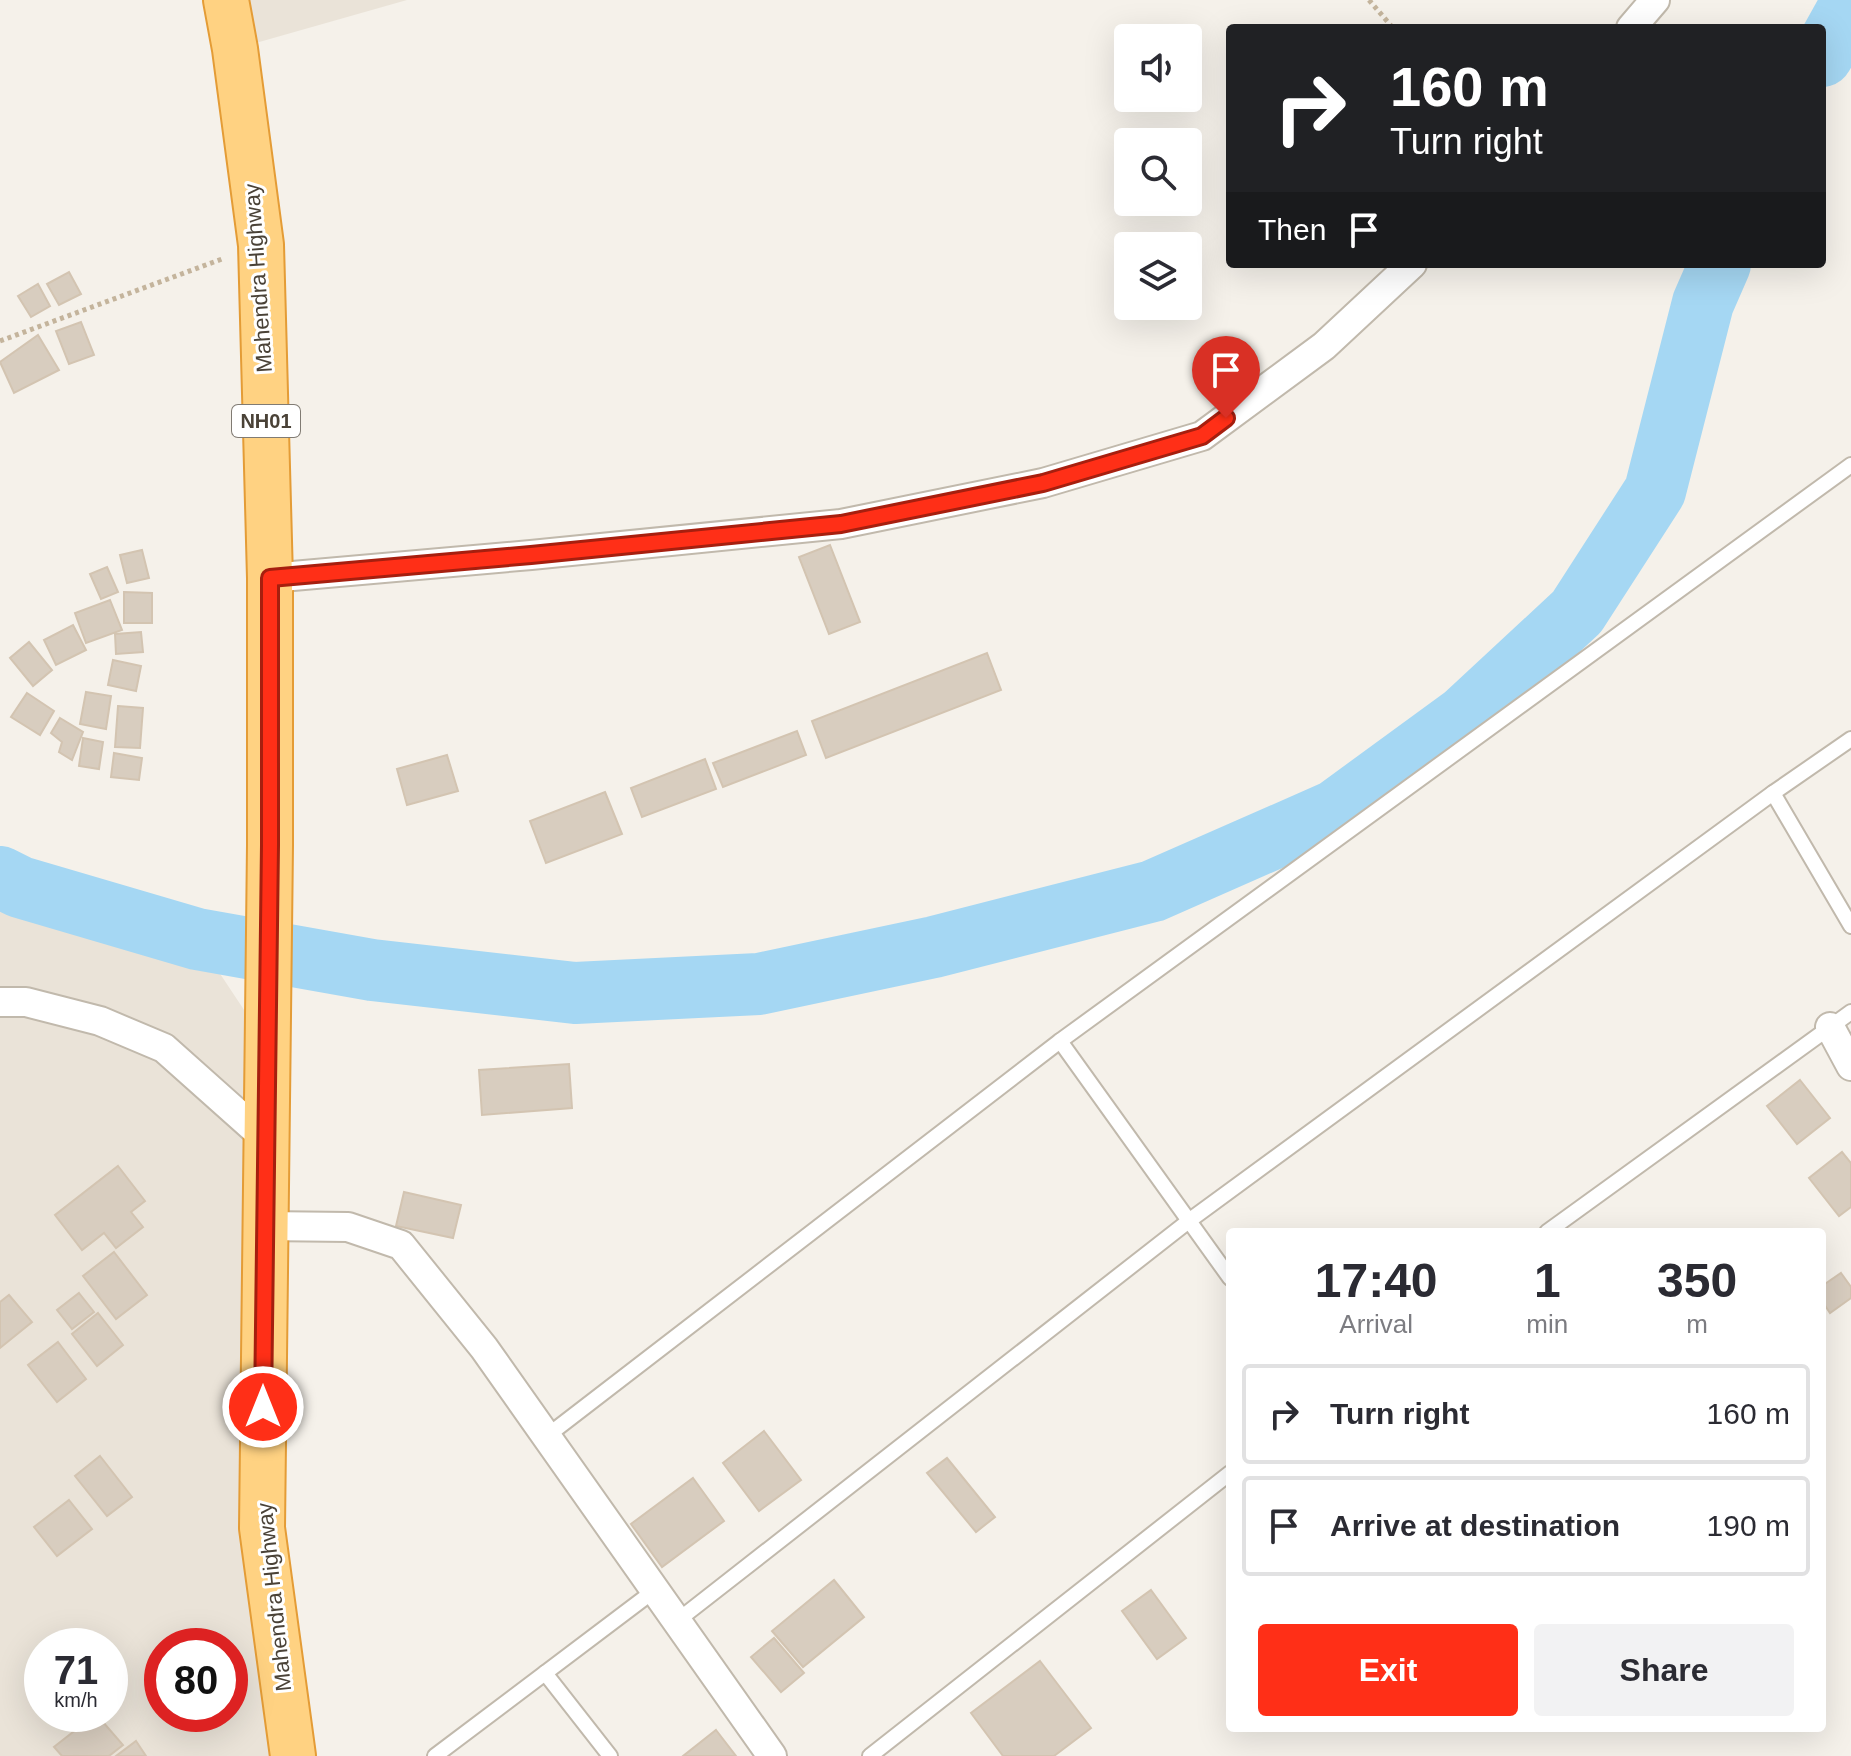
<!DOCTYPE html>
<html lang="en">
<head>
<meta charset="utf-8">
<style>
  body { margin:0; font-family:Arial,sans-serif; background:#f2f2f3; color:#2b2b33; height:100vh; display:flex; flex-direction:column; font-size:30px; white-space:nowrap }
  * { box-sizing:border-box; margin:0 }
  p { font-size:26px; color:#7c7c81 }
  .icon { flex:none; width:44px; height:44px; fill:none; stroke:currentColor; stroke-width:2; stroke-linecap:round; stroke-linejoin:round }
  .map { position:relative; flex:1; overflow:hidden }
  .drawer { position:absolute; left:1226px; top:1228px; width:600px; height:504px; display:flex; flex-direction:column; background:#fff; border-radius:8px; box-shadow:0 8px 32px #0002 }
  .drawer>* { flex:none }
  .banner { position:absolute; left:1226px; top:24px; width:600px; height:244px; border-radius:8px; box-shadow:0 8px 32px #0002; background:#202124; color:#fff; overflow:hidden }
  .controls { position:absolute; left:1114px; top:24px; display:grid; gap:16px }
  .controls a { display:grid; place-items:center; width:88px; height:88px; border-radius:8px; background:#fff; box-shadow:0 8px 32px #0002; font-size:40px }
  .speed { position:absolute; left:24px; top:1628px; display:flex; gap:16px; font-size:40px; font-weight:700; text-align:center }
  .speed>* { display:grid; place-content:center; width:104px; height:104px; border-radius:50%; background:#fff; box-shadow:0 8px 32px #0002; line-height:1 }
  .speed small { font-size:20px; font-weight:400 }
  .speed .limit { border:12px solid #d22; background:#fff; color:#111 }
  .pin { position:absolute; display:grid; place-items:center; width:68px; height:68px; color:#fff; margin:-82px -34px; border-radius:50% 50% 50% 0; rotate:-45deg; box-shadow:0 0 8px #0007 }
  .pin .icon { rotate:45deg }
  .me { position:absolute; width:88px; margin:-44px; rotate:0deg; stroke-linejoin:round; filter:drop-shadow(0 0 6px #0008) }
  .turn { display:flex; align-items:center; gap:28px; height:168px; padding:0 32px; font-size:36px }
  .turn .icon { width:104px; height:104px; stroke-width:2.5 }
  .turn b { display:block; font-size:56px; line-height:68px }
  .then { display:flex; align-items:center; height:76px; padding:0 32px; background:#0003; gap:16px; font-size:30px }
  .eta { display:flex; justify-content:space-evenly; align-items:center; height:136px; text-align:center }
  .eta b { font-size:48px; font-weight:700; line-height:56px }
  .action { display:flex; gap:16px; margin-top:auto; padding:16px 32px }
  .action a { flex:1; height:92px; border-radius:8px; background:#ff2f17; color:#fff; font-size:32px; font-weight:700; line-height:92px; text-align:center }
  .action a+a { background:#f2f2f3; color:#2b2b33 }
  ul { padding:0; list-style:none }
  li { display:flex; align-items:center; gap:24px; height:100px; margin:0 16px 12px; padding:0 16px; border:4px solid #e1e1e2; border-radius:8px }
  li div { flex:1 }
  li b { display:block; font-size:30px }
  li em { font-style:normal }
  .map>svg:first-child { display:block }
</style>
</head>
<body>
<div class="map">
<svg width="1851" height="1756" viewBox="0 0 1851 1756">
  <rect width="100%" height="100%" fill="#f5f1ea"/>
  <!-- residential -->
  <g fill="#eae3d8" fill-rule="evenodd">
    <polygon points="226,0 407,0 235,49"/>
    <path d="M0 877 20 887 197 939 266 1043V1139L293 1756H0ZM42 1646H110V1714H42ZM162 1646H230V1714H162Z"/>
  </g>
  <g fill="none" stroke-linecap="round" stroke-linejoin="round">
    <!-- river -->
    <g stroke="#a5d7f3" stroke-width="62">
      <polyline points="1822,56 1851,4"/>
      <polyline points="0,877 20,887 197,939 372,970 575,993 759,984 934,947 1153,891 1335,811 1465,716 1577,612 1655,491 1703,303 1720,264"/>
    </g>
  </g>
  <!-- building -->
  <g fill="#d8cdbf" stroke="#d3c4b1" stroke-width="2">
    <polygon points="69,272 81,294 59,305 47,284"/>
    <polygon points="38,284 50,306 31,317 18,296"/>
    <polygon points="81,322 94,355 69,364 56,331"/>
    <polygon points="38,335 59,370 14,393 0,362"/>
    <polygon points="830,545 860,622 829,634 799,557"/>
    <polygon points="142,550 149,578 127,583 120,555"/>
    <polygon points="107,567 118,592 101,599 90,574"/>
    <polygon points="124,592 152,593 152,623 124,623"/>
    <polygon points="110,600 122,630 86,643 75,613"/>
    <polygon points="73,625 86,650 56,665 44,640"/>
    <polygon points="141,632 143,652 116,654 115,634"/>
    <polygon points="29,642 52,670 33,686 10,658"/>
    <polygon points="987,653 1001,690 826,758 812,721"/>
    <polygon points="113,660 141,666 136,691 108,685"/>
    <polygon points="86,692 111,696 106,729 80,724"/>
    <polygon points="27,693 54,711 40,735 11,717"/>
    <polygon points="118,706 143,708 140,748 115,747"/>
    <polygon points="60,718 83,732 72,760 59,752 62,742 51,733"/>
    <polygon points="797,731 806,755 723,787 713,763"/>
    <polygon points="83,738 103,742 99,769 79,766"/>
    <polygon points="114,753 142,758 139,780 111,777"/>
    <polygon points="447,755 458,791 407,805 397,769"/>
    <polygon points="705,759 716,789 642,817 631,788"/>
    <polygon points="605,792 622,834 546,863 530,821"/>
    <polygon points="569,1064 572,1108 482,1115 479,1070"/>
    <polygon points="1800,1080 1830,1118 1797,1144 1767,1106"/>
    <polygon points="1842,1152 1851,1163 1851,1207 1839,1216 1809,1178"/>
    <polygon points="118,1166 145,1201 131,1212 143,1227 116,1248 104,1233 82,1250 55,1215"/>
    <polygon points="404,1192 461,1205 453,1238 396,1226"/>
    <polygon points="114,1252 147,1295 116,1319 83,1276"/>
    <polygon points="1841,1273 1851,1287 1851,1298 1830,1313 1822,1301 1822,1286"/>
    <polygon points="79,1293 94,1312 72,1329 57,1310"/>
    <polygon points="9,1295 32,1322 0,1348 0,1302"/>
    <polygon points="98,1313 123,1345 97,1366 72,1334"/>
    <polygon points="58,1342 86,1379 57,1402 28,1365"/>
    <polygon points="764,1431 801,1480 759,1511 723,1463"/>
    <polygon points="100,1456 132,1497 107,1516 75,1476"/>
    <polygon points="947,1458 995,1517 976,1532 927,1473"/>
    <polygon points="693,1478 724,1521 662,1567 631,1524"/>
    <polygon points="69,1500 92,1529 57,1556 34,1527"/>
    <polygon points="834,1580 864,1617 803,1667 772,1631"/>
    <polygon points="1151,1590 1186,1638 1157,1659 1122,1611"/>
    <polygon points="774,1638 804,1673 781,1692 751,1657"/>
    <polygon points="1040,1661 1091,1728 1054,1756 1003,1756 971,1713"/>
    <polygon points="96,1714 123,1745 109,1756 62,1756 54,1747"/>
    <polygon points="716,1730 736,1756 683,1756"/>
    <polygon points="136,1741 146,1756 116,1756"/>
  </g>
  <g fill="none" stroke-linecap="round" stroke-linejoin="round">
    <defs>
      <g id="service">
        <polyline points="1773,793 1851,926"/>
        <polyline points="1060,1041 1230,1278"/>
        <polyline points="1547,1232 1851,1012"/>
        <polyline points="547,1436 1060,1041 1851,465"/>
        <polyline points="677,1621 1190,1220 1773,793 1851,739"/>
        <polyline points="545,1673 610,1756"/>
        <polyline points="435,1756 655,1590"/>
        <polyline points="870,1756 1230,1473"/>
      </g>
      <g id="minor">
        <polyline points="1631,28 1655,0"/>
        <polyline points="270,578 531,555 841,524 1043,483 1202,436 1324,346 1412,264"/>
        <polyline points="0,1002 26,1002 100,1021 164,1048 266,1139"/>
        <polyline points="1830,1027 1851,1066"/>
        <polyline points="264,1226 348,1227 401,1245 484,1348 772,1756"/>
      </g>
      <polyline id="trunk" points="226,0 235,49 261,245 270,578 270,845 262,1528 293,1756"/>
    </defs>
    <!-- service casing -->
    <use href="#service" stroke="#c1b9ac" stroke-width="18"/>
    <!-- minor casing -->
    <use href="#minor" stroke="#c1b9ac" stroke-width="32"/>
    <!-- trunk casing -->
    <use href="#trunk" stroke="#e49c36" stroke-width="48"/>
    <!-- path -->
    <g stroke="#c4b49c" stroke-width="5" stroke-dasharray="4 4" stroke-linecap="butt">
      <polyline points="1369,0 1393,28"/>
      <polyline points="0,341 222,259"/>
    </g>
    <!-- service -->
    <use href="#service" stroke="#fff" stroke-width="14"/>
    <!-- minor -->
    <use href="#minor" stroke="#fff" stroke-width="28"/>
    <!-- trunk -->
    <use href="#trunk" stroke="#ffd282" stroke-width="44"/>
  </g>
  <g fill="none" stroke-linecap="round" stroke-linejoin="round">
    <defs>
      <polyline id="route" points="263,1407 270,845 270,578 531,555 841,524 1043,483 1202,436 1226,418"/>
    </defs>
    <!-- route casing -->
    <use href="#route" stroke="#a61f0f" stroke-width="20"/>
    <!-- route -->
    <use href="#route" stroke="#ff2f17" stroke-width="14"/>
  </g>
  <g text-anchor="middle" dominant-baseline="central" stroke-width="6" stroke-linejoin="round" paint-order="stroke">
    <!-- shield labels -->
    <rect fill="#fff" stroke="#807b73" stroke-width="2" x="232" y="405" width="68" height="32" rx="6"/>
    <g font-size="20" font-weight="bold" fill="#4a4237">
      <text x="266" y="421">NH01</text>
    </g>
    <!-- street labels -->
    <g font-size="22" fill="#4a4237" stroke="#fff">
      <text transform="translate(258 278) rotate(-94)">Mahendra Highway</text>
      <text transform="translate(274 1597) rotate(-96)">Mahendra Highway</text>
    </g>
  </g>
</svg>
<div class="controls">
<a><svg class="icon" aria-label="sound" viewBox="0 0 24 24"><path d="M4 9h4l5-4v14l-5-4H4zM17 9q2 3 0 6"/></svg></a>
<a><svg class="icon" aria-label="search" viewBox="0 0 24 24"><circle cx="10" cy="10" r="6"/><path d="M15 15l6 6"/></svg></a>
<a><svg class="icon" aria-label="layers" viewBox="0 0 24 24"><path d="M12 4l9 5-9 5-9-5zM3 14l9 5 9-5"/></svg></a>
</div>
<div class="speed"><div>71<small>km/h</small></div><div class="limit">80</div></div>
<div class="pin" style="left:1226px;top:418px;background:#d93025"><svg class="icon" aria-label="arrive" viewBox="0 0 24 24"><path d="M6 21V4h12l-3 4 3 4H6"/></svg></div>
<svg class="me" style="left:263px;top:1407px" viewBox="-20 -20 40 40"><circle r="17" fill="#ff2f17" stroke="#fff" stroke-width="3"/><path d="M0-11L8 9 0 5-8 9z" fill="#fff"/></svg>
<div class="banner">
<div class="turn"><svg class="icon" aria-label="right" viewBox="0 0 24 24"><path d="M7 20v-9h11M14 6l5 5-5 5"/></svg><div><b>160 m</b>Turn right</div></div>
<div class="then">Then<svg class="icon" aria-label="arrive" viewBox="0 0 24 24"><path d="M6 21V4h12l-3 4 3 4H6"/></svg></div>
</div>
<section class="drawer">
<div class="eta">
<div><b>17:40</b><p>Arrival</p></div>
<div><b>1</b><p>min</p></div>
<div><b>350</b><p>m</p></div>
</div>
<ul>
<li><svg class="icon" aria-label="right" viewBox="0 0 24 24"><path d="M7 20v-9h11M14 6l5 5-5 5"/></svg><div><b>Turn right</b></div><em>160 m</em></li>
<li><svg class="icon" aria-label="arrive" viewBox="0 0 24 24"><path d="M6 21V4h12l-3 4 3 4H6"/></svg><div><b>Arrive at destination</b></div><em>190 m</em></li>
</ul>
<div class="action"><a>Exit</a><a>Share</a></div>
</section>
</div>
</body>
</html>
